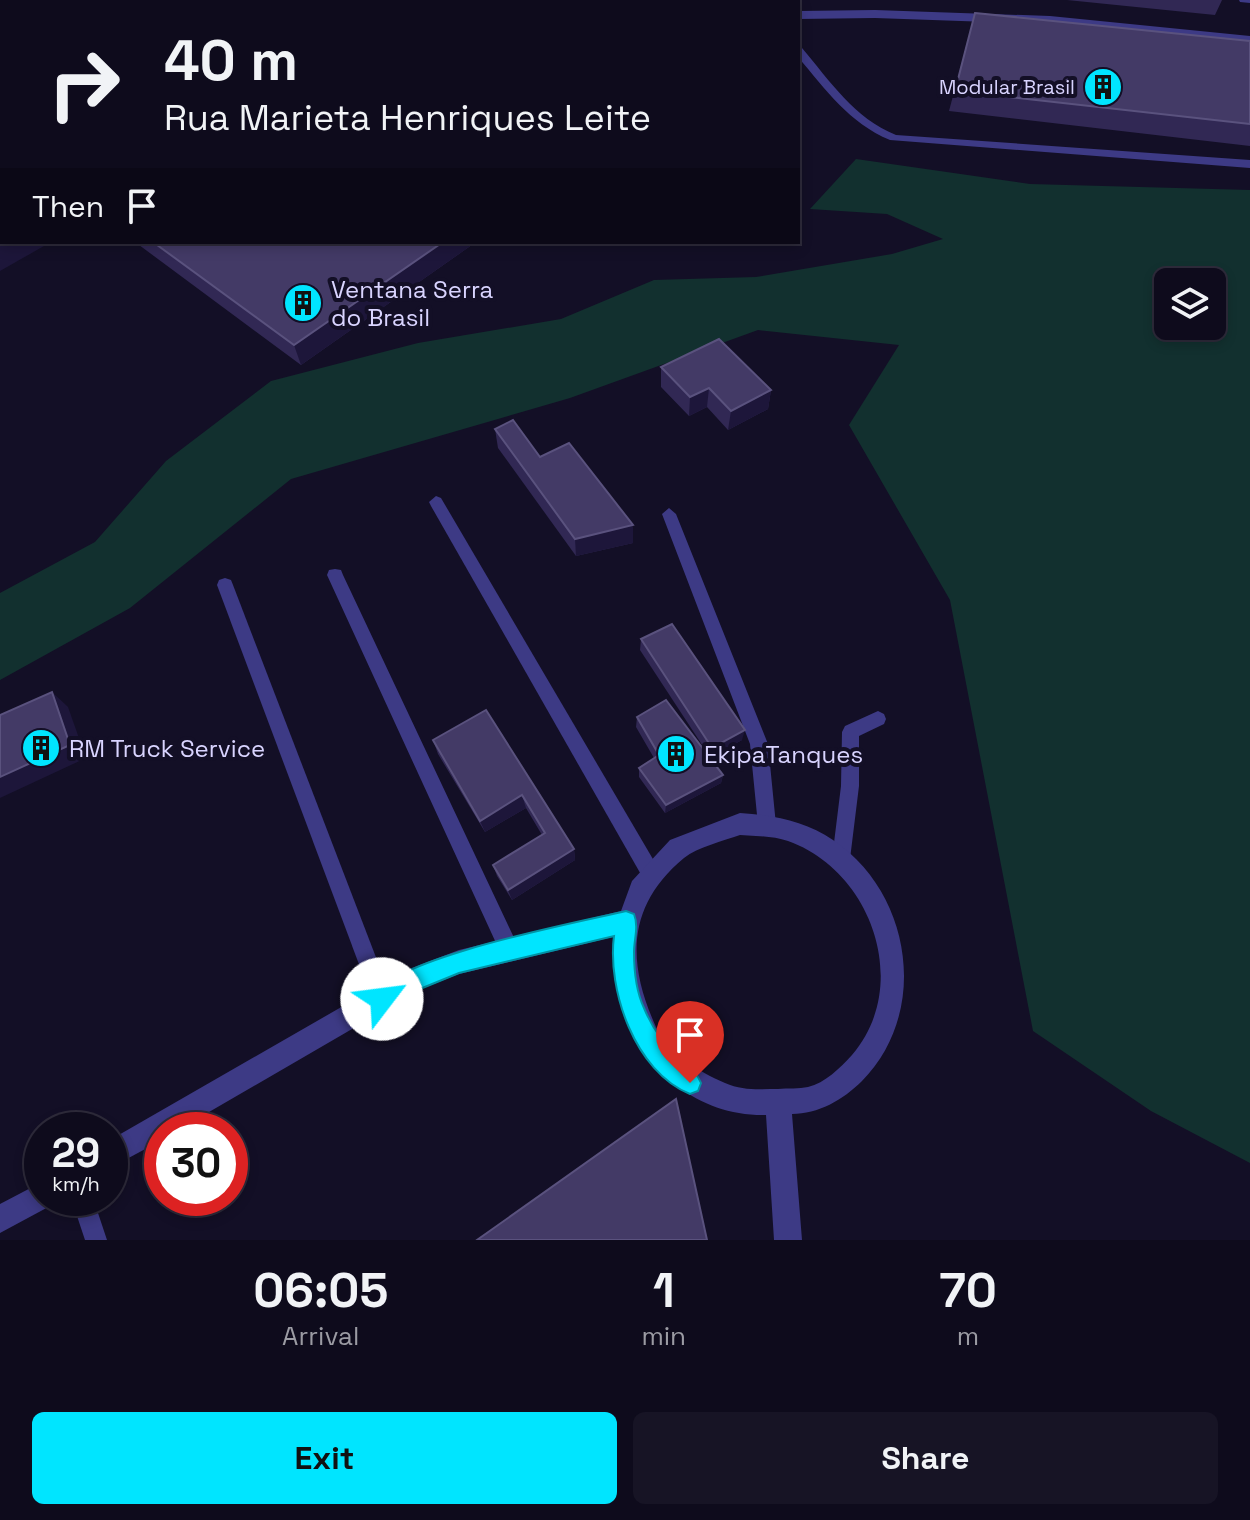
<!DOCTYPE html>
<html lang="en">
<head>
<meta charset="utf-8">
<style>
  body { margin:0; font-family:"Space Grotesk",sans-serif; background:#171425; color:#f1f3f6; height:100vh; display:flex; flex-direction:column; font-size:30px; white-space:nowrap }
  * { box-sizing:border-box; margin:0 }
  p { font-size:26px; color:#9b9ba3 }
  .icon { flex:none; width:44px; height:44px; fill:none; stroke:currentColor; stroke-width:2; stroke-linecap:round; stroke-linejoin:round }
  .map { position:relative; height:1240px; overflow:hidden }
  .details { display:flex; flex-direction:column; background:#0e0b1c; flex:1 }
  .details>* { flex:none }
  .guide { position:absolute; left:0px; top:0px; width:800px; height:244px; box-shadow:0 4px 12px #0003,0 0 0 2px #2e2b3b; background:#0e0b1c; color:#f1f3f6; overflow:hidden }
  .fabs { position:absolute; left:1154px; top:268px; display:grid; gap:16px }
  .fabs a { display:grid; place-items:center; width:72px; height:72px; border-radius:12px; background:#0e0b1c; box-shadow:0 4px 12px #0003,0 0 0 2px #2e2b3b; font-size:40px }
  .speed { position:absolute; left:24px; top:1112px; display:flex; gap:16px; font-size:40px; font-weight:700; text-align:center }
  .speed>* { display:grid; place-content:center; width:104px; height:104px; border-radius:50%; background:#0e0b1c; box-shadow:0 4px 12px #0003,0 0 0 2px #2e2b3b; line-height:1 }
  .speed small { font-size:20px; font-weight:400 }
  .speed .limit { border:12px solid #d22; background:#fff; color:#111 }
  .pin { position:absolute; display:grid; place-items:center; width:68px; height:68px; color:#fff; margin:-82px -34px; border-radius:50% 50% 50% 0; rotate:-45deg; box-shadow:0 0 8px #0007 }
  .pin .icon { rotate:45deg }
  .me { position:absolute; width:88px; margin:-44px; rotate:60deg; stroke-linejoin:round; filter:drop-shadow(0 0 6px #0008) }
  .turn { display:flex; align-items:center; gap:28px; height:168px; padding:0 32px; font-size:36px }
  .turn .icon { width:104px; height:104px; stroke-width:2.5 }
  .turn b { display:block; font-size:56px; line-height:68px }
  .then { display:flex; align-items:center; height:76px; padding:0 32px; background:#0003; gap:16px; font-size:30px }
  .eta { display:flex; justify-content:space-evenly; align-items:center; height:136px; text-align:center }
  .eta b { font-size:48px; font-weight:700; line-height:56px }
  .action { display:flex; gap:16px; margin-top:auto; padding:16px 32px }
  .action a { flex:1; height:92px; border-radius:12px; background:#00e5ff; color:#111; font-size:32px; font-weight:700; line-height:92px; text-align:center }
  .action a+a { background:#171425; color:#f1f3f6 }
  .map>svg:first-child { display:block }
</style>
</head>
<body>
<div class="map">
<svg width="1250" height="1240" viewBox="0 0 1250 1240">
  <rect width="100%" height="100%" fill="#130f26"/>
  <!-- green -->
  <path fill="#12302f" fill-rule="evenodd" d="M856 159 1030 184 1250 190V1163L1151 1111 1033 1031 950 600 849 425 899 345 758 330 570 398 291 479 130 608 0 680V593L95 542 166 461 271 381 418 343 561 319 654 280 756 277 892 254 943 239 887 214 810 209ZM1168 282H1212V326H1168Z"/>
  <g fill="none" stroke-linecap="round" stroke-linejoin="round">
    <!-- lane -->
    <g fill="#3d3a85" fill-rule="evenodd">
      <polygon points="190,0 203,0 204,2 191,2"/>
      <polygon points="740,0 752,0 753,2 741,2"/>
      <polygon points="1239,0 1250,0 1250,3 1240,2"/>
      <path d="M798 47 802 48C830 81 854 118 896 135L1250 160V168L890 140C849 123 826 90 798 57Z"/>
      <polygon points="436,496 441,498 657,866 659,872 657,878 650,881 643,878 431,506 429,502"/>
      <polygon points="669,508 676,514 768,744 776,825 773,831 767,834 761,831 758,825 750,744 662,514"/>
      <polygon points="335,569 341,570 343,575 516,942 519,949 516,956 509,959 502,956 327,575 329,570"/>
      <polygon points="225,578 231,580 233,585 392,999 389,1006 382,1009 375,1006 372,999 217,585 219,580"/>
      <polygon points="878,711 884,714 886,719 884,724 859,736 859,786 850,859 847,865 841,868 835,865 832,859 841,786 842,732 845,726"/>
      <polygon points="71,1198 93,1198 107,1240 85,1240"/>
    </g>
    <!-- street -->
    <g fill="#3d3a85" fill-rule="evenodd">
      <polygon points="0,0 7,0 0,5"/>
      <polygon points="602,0 621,0 622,2 603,2"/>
      <polygon points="875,10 1050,16 1250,36 1250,44 1050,24 875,18 798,19 798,11"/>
      <path d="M740 813C773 815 805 821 833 840 912 893 930 1012 862 1081 843 1100 818 1114 792 1114L802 1240H774L766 1115C670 1117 608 1027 613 937L459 974 421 989 178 1130H162V1140L110 1168V1140L404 971 459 950 621 911 632 881 670 840ZM740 835C756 836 773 836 788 841 872 871 912 985 852 1055 840 1068 825 1083 808 1087 799 1089 788 1088 778 1089 759 1089 743 1091 725 1083 699 1072 668 1053 656 1027 627 963 626 906 684 858 698 847 723 841 740 835Z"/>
      <polygon points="42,1182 42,1198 54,1198 52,1205 0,1233 0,1204"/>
    </g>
  </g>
  <!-- wall -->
  <g fill="#312854">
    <polygon points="323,0 520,0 524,2 326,2"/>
    <polygon points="1067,0 1222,0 1215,15"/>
    <polygon points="975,13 1250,41 1250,146 949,111"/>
    <polygon points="135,242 476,242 301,365"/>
    <polygon points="661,367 771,390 768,409 728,430 707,407 689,416 661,387"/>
    <polygon points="495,429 540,457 633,525 633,543 576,556 498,448"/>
    <polygon points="641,639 742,740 710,757 640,650"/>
    <polygon points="486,710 574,849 575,860 512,900 497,876 493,865 542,835 526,808 485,832 438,754 433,740"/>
    <polygon points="637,717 723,775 721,783 665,813 639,777 639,768 654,758 636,727"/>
  </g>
  <!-- shaded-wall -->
  <g fill="#1d163a">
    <polygon points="2,234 2,242 51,242 0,271 0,235"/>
    <polygon points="443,242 476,242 301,365 294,345"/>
    <polygon points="709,388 707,407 689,416 690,397"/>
    <polygon points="771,390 768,409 728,430 731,411"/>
    <polygon points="633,525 633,543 576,556 575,539"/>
    <polygon points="52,692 68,707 86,758 0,798 0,777"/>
    <polygon points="745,730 742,740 710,757 712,748"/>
    <polygon points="723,775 721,783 665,813 666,805"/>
    <polygon points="522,795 526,808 485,832 480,821"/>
    <polygon points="574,849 575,860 512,900 508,890"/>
  </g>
  <!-- building -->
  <g fill="#433a66" stroke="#5a527e" stroke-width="2">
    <polygon points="90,0 124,0 127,2 86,2"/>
    <polygon points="356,0 520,0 524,2 359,2"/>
    <polygon points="975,13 1250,41 1250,124 955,91"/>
    <polygon points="2,41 2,132 0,130 0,42"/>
    <polygon points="0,138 2,139 2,234 0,235"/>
    <polygon points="153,242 443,242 294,345"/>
    <polygon points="719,339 771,390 731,411 709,388 690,397 661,367"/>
    <polygon points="513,420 540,457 569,443 633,525 575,539 495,429"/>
    <polygon points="672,624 745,730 712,748 641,639"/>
    <polygon points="52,692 70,745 0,777 0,715"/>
    <polygon points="666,700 723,775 666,805 639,768 659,755 637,717"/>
    <polygon points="486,710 574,849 508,890 493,865 545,833 522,795 480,821 433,740"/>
    <polygon points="676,1099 707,1240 477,1240"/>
  </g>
  <!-- route -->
  <path fill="#00e5ff" stroke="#0095a6" stroke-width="2" d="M626 911 634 914C639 927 634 939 634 952 634 970 636 991 644 1008 651 1025 662 1042 676 1055 685 1064 696 1070 701 1083L698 1091 690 1094C635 1072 607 990 614 936L459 973 420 989 382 1010 374 1007 371 999C387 958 580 922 626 911Z"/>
  <!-- icons -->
  <defs>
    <symbol id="building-disc" viewBox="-11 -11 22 22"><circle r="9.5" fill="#00e5ff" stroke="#130f26"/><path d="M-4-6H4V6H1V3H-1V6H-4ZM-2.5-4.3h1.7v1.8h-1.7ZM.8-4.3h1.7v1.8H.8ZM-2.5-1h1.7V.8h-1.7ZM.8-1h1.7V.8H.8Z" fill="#111"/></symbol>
  </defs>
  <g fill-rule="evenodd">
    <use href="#building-disc" x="1081" y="65" width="44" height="44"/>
    <use href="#building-disc" x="281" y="281" width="44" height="44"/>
    <use href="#building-disc" x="19" y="726" width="44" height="44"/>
    <use href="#building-disc" x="654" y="732" width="44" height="44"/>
  </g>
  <g text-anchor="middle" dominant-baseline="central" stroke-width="8" stroke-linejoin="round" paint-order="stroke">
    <!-- far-poi labels -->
    <g font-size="20" fill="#d9d4ff" stroke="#130f26" text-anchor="end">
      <text x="1075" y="87">Modular Brasil</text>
    </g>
    <!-- poi labels -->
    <g font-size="24" fill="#d9d4ff" stroke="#130f26" text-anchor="start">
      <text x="331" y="289">Ventana Serra<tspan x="331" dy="28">do Brasil</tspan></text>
      <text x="69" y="748">RM Truck Service</text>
      <text x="704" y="754">EkipaTanques</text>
    </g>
  </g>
</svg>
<div class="fabs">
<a><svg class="icon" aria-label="layers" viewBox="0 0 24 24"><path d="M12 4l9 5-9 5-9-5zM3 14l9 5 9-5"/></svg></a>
</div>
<div class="speed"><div>29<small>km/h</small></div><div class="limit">30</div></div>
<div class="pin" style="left:690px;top:1083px;background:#d93025"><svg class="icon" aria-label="arrive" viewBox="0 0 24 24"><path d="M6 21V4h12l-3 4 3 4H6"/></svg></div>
<svg class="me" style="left:382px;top:999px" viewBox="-20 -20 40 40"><circle r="19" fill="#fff"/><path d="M0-13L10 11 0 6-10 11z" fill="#00e5ff"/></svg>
<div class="guide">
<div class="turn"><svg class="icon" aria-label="right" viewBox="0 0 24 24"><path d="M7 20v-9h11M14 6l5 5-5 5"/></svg><div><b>40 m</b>Rua Marieta Henriques Leite</div></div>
<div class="then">Then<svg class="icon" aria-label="arrive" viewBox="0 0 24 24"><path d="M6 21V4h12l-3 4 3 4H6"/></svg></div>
</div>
</div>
<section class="details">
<div class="eta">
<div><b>06:05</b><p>Arrival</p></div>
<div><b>1</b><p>min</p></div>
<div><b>70</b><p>m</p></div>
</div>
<div class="action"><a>Exit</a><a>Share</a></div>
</section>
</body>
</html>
